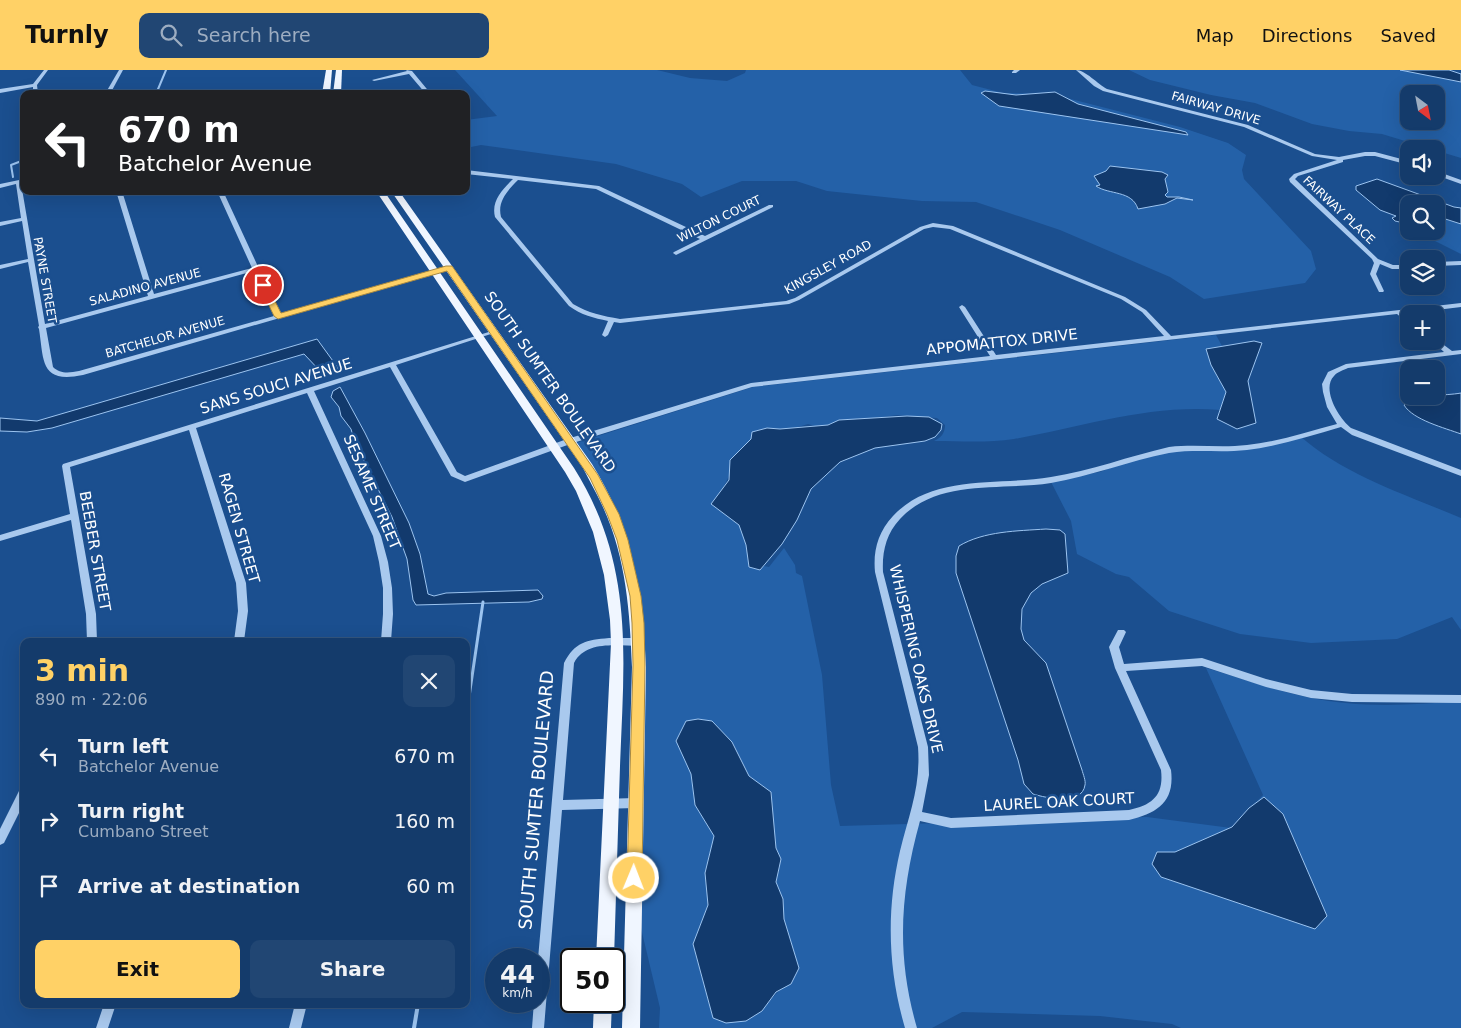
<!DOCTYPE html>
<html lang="en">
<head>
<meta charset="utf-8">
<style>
  body { margin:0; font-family:"DejaVu Sans",sans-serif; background:#214673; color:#f1f3f6; height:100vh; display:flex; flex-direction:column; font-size:19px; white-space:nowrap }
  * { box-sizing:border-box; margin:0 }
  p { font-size:16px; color:#9dadc1 }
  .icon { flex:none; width:28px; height:28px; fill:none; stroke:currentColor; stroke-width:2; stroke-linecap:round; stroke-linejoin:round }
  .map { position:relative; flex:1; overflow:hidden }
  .details { position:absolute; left:20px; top:568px; width:450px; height:370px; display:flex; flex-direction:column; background:#143b6b; border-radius:10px; box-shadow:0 5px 20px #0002,0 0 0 1px #33557e }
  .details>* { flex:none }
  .guide { position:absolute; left:20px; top:20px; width:450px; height:105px; border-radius:10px; box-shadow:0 5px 20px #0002,0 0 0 1px #33557e; background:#202124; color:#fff; overflow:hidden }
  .needle { width:32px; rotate:148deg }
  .controls { position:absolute; left:1400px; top:15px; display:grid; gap:10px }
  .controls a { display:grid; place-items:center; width:45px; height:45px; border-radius:10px; background:#143b6b; box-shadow:0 5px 20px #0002,0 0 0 1px #33557e; font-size:25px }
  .speed { position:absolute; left:485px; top:878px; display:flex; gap:10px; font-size:25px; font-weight:700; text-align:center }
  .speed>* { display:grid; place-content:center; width:65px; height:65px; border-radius:50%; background:#143b6b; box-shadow:0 5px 20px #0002,0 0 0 1px #33557e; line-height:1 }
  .speed small { font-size:12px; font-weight:400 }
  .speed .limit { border:2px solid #111; border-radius:8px; background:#fff; color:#111 }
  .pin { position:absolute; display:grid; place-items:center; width:42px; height:42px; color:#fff; margin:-21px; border:2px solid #fff; border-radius:50%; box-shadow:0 1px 5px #0007 }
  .me { position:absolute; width:55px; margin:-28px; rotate:1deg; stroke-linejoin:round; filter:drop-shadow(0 0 4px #0008) }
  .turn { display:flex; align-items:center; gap:18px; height:105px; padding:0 15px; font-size:22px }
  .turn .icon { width:65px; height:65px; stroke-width:2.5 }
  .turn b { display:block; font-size:35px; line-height:42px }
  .round { display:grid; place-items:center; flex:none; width:52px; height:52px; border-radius:10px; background:#214673 }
  .head { display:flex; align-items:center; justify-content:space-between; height:85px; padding:0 15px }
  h1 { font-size:30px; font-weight:700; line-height:38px; color:#ffd166 }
  .action { display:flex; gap:10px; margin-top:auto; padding:10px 15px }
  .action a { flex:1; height:58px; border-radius:10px; background:#ffd166; color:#111; font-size:20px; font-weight:700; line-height:58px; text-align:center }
  .action a+a { background:#214673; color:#f1f3f6 }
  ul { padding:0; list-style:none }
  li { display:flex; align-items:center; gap:15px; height:65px; padding:0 15px }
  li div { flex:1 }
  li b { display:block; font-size:19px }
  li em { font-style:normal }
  header { display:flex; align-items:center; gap:30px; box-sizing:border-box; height:70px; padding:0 25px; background:#ffd166; color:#111 }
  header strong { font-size:24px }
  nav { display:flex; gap:28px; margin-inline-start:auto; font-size:18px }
  .search { width:350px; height:45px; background:#214673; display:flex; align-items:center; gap:12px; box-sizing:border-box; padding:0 18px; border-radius:10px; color:#9dadc1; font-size:19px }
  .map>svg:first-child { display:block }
</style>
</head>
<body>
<header>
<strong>Turnly</strong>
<div class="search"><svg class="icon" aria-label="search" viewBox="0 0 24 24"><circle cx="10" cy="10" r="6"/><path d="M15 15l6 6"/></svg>Search here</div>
<nav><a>Map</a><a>Directions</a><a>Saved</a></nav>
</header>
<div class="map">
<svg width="1461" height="958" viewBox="0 0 1461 958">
  <rect width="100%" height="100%" fill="#1b4f8f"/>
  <!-- green -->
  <g fill="#2461a8" fill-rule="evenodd">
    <polygon points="455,0 657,0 690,8 727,11 745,3 746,0 960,0 972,15 1003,23 1051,24 1180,57 1228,73 1246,85 1242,100 1244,109 1311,181 1316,199 1305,213 1204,229 1170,207 1060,160 976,132 922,131 827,121 796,111 742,111 701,127 682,114 616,94 481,75 466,78 466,50 497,46"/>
    <path d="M1129 0H1427L1461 12V88L1382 64 1349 61 1312 54 1255 33 1211 25 1150 10ZM1409 24H1436V51H1409Z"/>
    <polygon points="1436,146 1461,154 1461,184 1415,161 1436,161"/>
    <path d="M1216 265 1222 276 1206 280 1226 322 1220 340C1150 334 1082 357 1014 369 988 373 960 371 934 371 941 368 945 363 945 355L937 348 897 345 861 350H840L822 358 808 354 785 361 729 406 717 430 734 445 758 495 769 497 784 478 795 495 796 503 802 506 822 605 831 715 840 756 1147 747 1231 758 1188 777 1228 763 1263 725 1206 598C1251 611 1298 629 1346 633 1384 637 1423 634 1461 631V958H1181L1172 954 1100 946 962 942 932 958H659L660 938 640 854 645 576 641 526 631 482 618 443 599 406 576 373 753 317ZM712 651 732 672 749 706 771 722 776 778 781 789 776 812 783 829 784 849 798 900C786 915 773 925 762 941L713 948 693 875 708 835 705 803 714 766 695 735 691 704Z"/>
    <path d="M1300 366C1344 405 1407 425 1461 448V560L1452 547 1397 569 1311 573 1240 564 1169 541 1129 507 1116 504 1077 484 1071 451 1050 410 1100 402 1133 389 1172 380 1243 378Z"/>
  </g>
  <!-- water -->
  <g fill="#123a6d" stroke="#9cc4f0">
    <polygon points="1400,0 1449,0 1461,4 1461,12"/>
    <polygon points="985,21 1016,25 1055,22 1078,34 1186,62 1188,65 999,36 981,23"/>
    <path d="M1110 96 1162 102 1168 105 1165 109 1168 122 1165 125 1167 127H1179L1193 130 1177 128 1165 134 1138 139C1132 120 1109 125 1096 116L1100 115 1094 106 1106 101Z"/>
    <polygon points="1377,109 1454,137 1461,138 1461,154 1436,146 1436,134 1409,134 1409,144 1404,153 1395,151 1392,148 1396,146 1380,140 1356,120 1356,116"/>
    <polygon points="317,269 338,298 331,305 321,302 304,284 52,358 27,362 0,361 0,348 37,351"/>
    <polygon points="1254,271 1262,273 1248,311 1256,353 1237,359 1217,349 1226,322 1211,295 1206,279"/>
    <polygon points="340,317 365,363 409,453 420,484 428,524 434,526 446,523 538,520 543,526 542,529 529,532 416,535 413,530 407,489 392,447 355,373 351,359 341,346 339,337 331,327 333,321"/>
    <path d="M1461 323V364C1445 358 1413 350 1404 335 1414 324 1446 326 1461 323Z"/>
    <polygon points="907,346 929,347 942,354 941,360 935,367 925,371 875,378 840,392 811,419 797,450 782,474 760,500 749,497 746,475 739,455 711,434 729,410 730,390 751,369 752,362 767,358 780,359 828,355 839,350"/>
    <path d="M1046 459 1060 460 1065 464 1068 503 1042 514 1031 523 1022 539 1021 559 1024 570 1046 593 1082 700C1083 704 1086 711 1085 715 1082 736 1046 728 1033 724L1024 714 1018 690 956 503V486L959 476C984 461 1017 461 1046 459Z"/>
    <polygon points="698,649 712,651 732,672 749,706 771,722 776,778 781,789 776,812 783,829 784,849 799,898 791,914 776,922 762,941 746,951 726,953 713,948 693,874 708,835 705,803 714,766 695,735 691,704 676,671 686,651"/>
    <polygon points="1264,727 1283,744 1327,846 1315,859 1161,807 1152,794 1157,782 1175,782 1232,757 1249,738"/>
  </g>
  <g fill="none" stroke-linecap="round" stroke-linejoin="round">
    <!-- stream-far2 -->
    <g stroke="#9cc4f0" stroke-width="2">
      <polyline points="156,24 166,0"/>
      <polyline points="13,107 11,95 24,90"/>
    </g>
    <!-- stream-far1 -->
    <polyline stroke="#9cc4f0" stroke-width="3" points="469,627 483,532"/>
    <!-- stream -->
    <g stroke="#9cc4f0" stroke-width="4">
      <polyline points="466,647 469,626"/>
      <polyline points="414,958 418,934"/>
    </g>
    <!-- minor -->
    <g fill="#a9c9ee" fill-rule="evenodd">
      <polygon points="44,0 48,0 37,15 38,24 33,24 33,17 0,23 0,19 33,14"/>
      <polygon points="119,0 123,0 110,24 105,24"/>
      <polygon points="406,0 412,1 431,24 426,24 409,4 374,11 372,10 407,1"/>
      <polygon points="1014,0 1020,0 1016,3 1012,3 1012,2"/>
      <path d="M1076 0C1085 0 1098 14 1107 19L1248 55 1315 84 1339 87 1365 82H1375L1409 91V95L1375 86H1365L1343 90V92L1298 106 1295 109 1378 189 1393 195H1409V199H1392L1380 194 1376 204 1384 221 1383 222H1379L1370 204 1374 193 1372 189 1290 112 1289 109 1294 104 1337 90 1312 86 1244 57 1103 21 1094 16Z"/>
      <path d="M466 100 599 116 705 166 769 135H773V137L676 185 673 183 674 182 700 169 596 119 518 110C508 120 497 131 501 147L573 234C588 243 603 246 620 249L786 231 795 228 920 157 933 153 953 156 1125 227 1146 240 1171 266 1461 233V237L1404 244 1409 248V254L1397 244 752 317 573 373 465 412 451 406 390 297 314 321 381 466 388 492 392 518 393 544 391 571H381L383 544V518L379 492 373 466 307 323 196 358 246 513 248 541 244 571H234L238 541 236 513 189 360 70 397 96 544 97 571H87L86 544 71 450 0 471V465L70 444 62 396 63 394 492 261H496L497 262 396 295 457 402 465 406 567 369 751 313 990 286 959 237 962 235 965 237 996 285 1164 266 1142 242 1121 229 950 159 933 157 924 159 799 230 789 234 620 253 614 252 608 265 605 267 602 265 608 251C594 248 581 245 569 236L495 147C491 131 502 120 513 109L466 104Z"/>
      <polygon points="1436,101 1461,110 1461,114 1436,105"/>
      <path d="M24 109V113H21L45 254 148 226 116 121H122L154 224 252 198 217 121H223L280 244 447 197H451L452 198 83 305C40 314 44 291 39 259L38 257 39 256 28 192 0 199V195L28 189 22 151 0 156V152L21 148 16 114 0 118V114ZM254 201 274 246 79 301C69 303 60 304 53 297L46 258Z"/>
      <polygon points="1461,191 1461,195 1436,196 1436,192"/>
      <path d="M1436 269 1452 281 1461 280V284L1348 298C1344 300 1337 302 1334 306 1321 319 1339 349 1351 358L1461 400V406L1352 365 1341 357C1310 366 1279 376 1247 380 1221 383 1195 379 1169 383 1129 391 1091 406 1051 413 1001 421 938 408 900 449 886 464 882 482 883 502L928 677 929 705 922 742 951 748 1129 740C1153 735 1164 725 1161 700L1115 598 1109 577 1118 560H1124L1126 562 1119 577 1124 594 1202 588 1266 609 1311 620 1352 624 1461 625V633L1352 632 1311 628 1266 617 1202 596 1126 601 1171 700C1175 732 1157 743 1129 750L951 758 920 751C900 823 896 886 917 958H905C888 900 886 841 900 781 909 744 921 717 918 677L875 502C873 481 878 462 893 446 933 403 999 416 1051 407 1091 401 1129 386 1169 377 1195 374 1221 378 1247 375 1277 372 1307 362 1337 354L1327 337 1323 322 1322 314 1328 302 1346 294 1444 282 1432 271H1436Z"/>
      <path d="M609 568H639L642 569 644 572 642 575 639 576C617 576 586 570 574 593L563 730 636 728 640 730 641 733 640 736 636 738 562 740 544 958H532L534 931H539L538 889 564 593C575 572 586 570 609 568Z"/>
      <polygon points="24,718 24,733 4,773 0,775 0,759 20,719"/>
      <polygon points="104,934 116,934 108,958 96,958"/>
      <polygon points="295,934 307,934 301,958 289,958"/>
    </g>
    <!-- major -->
    <g fill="#f0f6ff" fill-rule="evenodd">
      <polygon points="326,0 332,0 330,24 322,24"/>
      <polygon points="336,0 342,0 341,24 333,24"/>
      <path d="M376 121H384L574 398C635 495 624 588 620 696 618 760 616 824 614 889H596L611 573 610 550 604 505 593 462 576 421 565 402Z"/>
      <path d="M391 121H399L592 394C632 458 643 523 646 597L640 958H622L632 597C630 542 626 486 602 435 596 422 589 410 583 398Z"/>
      <polygon points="594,931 612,931 611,958 593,958"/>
    </g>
  </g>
  <!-- route -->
  <polygon fill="#ffd166" stroke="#a68842" points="446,196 452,196 598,405 619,444 628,470 641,526 644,553 645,595 642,808 639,813 634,815 629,813 627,808 633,595 632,553 630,526 617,470 607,444 590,408 447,201 278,249 274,246 259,215 266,213 281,243"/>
  <g text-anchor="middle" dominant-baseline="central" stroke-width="5" stroke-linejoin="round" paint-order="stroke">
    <!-- far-street labels -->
    <g font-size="12" fill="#fff" stroke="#1b4f8f">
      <text transform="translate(1216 38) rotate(16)">FAIRWAY DRIVE</text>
      <text transform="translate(1339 140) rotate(43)">FAIRWAY PLACE</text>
      <text transform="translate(719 149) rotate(-26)">WILTON COURT</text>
      <text transform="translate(828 197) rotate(-29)">KINGSLEY ROAD</text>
      <text transform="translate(45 210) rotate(80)">PAYNE STREET</text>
      <text transform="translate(145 217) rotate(-15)">SALADINO AVENUE</text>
      <text transform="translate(165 267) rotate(-16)">BATCHELOR AVENUE</text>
    </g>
    <!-- street labels -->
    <g font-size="15" fill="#fff" stroke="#1b4f8f">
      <text transform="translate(1002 272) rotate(-6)">APPOMATTOX DRIVE</text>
      <text transform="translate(550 312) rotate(55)">SOUTH SUMTER BOULEVARD</text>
      <text transform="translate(276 316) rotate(-17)">SANS SOUCI AVENUE</text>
      <text transform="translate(372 422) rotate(67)">SESAME STREET</text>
      <text transform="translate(239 458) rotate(74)">RAGEN STREET</text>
      <text transform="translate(95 481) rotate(80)">BEEBER STREET</text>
      <text transform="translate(916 589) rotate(77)">WHISPERING OAKS DRIVE</text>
      <text transform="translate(1059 732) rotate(-3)">LAUREL OAK COURT</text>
    </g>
    <!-- near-street labels -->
    <g font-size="18" fill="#fff" stroke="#1b4f8f">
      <text transform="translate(536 730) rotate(-85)">SOUTH SUMTER BOULEVARD</text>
    </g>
  </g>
</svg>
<div class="controls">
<a><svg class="needle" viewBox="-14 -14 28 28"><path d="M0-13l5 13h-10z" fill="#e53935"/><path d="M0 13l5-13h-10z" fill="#9dadc1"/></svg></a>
<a><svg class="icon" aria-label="sound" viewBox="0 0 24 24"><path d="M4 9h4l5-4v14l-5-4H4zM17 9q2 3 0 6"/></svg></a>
<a><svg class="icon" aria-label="search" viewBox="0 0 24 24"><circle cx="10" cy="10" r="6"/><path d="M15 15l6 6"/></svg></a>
<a><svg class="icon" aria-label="layers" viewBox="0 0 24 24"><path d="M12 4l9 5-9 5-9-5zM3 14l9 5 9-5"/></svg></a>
<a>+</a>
<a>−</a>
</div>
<div class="speed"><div>44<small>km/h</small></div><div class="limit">50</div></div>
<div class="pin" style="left:263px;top:215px;background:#d93025"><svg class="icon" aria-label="arrive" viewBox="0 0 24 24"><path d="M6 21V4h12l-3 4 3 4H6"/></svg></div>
<svg class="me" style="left:634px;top:808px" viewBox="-20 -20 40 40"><circle r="17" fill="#ffd166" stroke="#fff" stroke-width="3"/><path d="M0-11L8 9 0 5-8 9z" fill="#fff"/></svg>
<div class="guide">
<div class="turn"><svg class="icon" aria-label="left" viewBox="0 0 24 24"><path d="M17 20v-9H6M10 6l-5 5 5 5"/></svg><div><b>670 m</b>Batchelor Avenue</div></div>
</div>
<section class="details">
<div class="head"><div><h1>3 min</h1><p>890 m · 22:06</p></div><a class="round"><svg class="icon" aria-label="close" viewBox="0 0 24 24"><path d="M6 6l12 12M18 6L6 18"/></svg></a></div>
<ul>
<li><svg class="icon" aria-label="left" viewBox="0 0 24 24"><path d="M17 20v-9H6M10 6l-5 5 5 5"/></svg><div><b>Turn left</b><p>Batchelor Avenue</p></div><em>670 m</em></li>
<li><svg class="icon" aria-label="right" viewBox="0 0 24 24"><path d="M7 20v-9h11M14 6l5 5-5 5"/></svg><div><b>Turn right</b><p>Cumbano Street</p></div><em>160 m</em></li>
<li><svg class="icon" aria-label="arrive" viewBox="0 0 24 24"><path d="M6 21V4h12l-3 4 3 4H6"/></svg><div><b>Arrive at destination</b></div><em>60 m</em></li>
</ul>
<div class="action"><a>Exit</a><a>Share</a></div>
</section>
</div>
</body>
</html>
